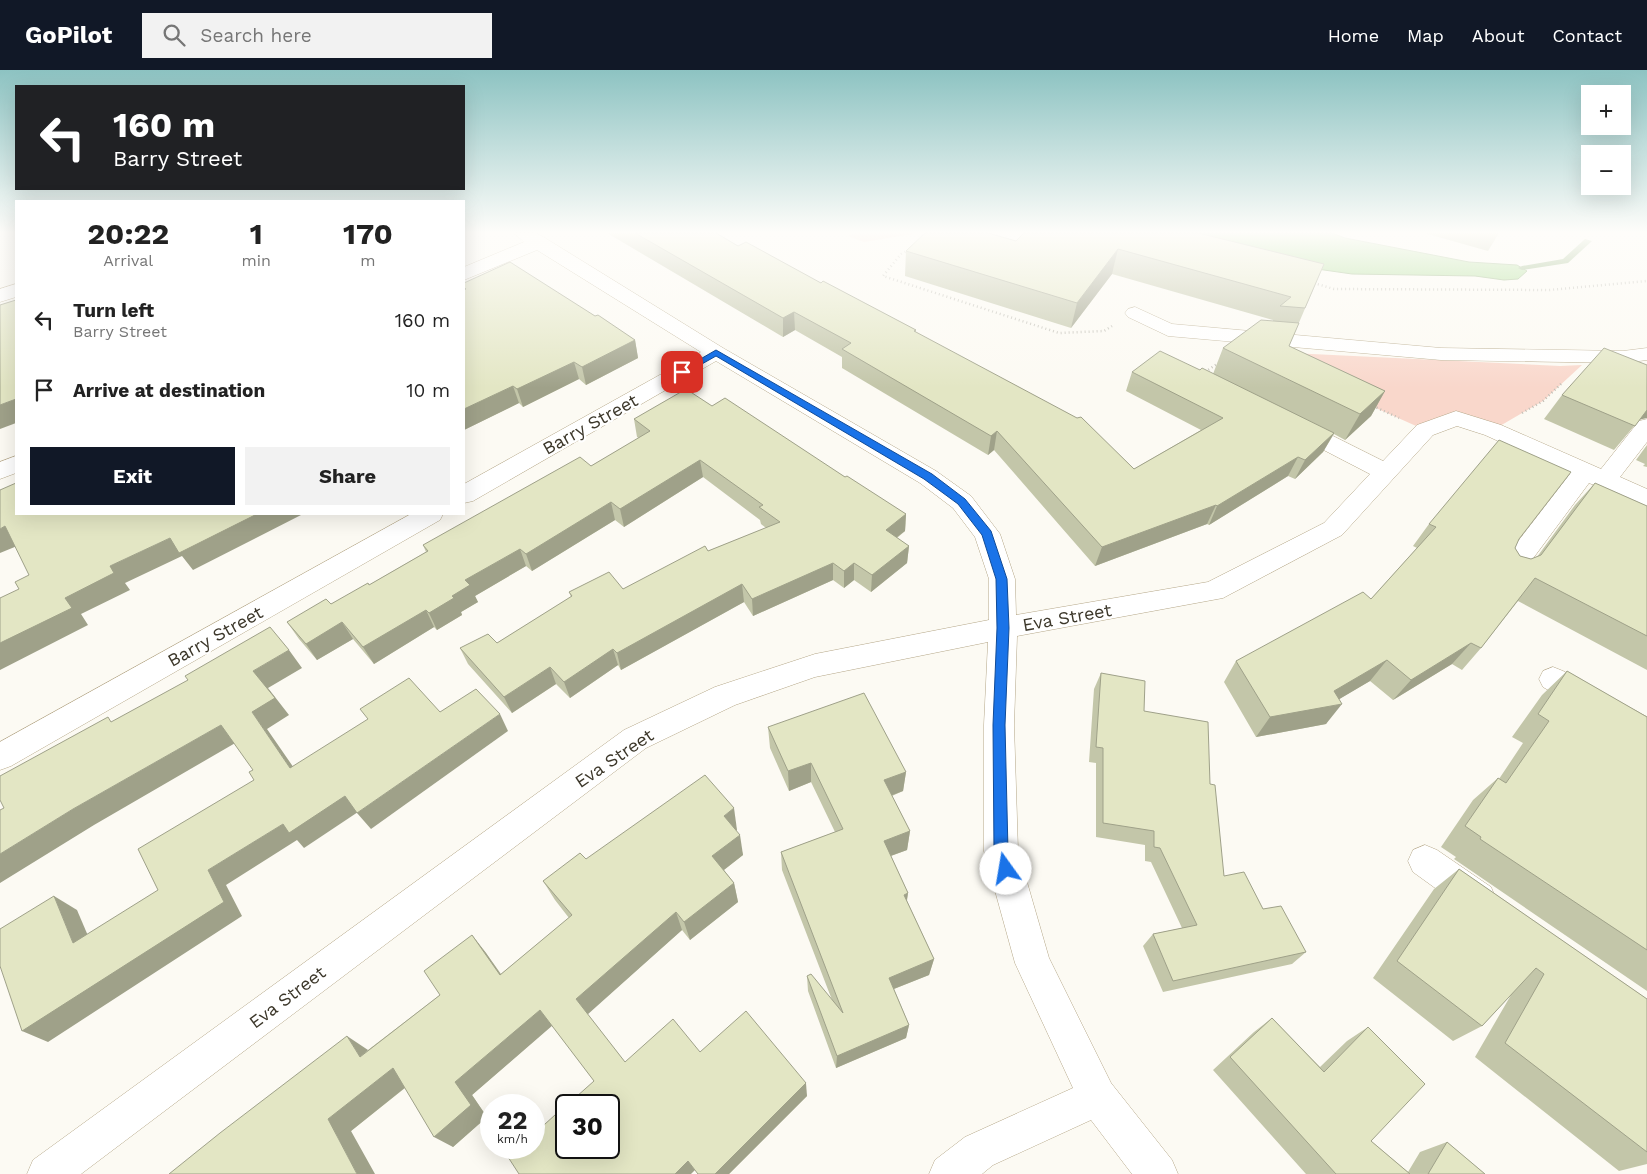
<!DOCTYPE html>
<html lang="en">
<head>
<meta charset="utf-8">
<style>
  body { margin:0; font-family:"Work Sans",sans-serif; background:#f2f2f2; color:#222; height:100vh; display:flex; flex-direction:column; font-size:19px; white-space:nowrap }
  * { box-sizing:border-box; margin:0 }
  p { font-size:16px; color:#767676 }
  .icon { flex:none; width:28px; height:28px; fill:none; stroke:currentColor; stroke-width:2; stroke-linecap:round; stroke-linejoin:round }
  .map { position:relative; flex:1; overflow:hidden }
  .drawer { position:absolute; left:15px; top:130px; width:450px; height:315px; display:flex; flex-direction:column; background:#fff; border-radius:0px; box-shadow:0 5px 20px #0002 }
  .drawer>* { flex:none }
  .hud { position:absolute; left:15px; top:15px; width:450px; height:105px; border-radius:0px; box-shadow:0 5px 20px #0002; background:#202124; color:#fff; overflow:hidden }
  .tools { position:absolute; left:1581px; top:15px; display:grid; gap:10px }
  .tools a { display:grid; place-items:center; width:50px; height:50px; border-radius:0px; background:#fff; box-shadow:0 5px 20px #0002; font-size:25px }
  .speed { position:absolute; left:480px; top:1024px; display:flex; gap:10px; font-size:25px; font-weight:700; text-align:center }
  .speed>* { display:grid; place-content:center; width:65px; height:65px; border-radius:50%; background:#fff; box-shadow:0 5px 20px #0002; line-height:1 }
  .speed small { font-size:12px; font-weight:400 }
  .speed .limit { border:2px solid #111; border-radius:8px; background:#fff; color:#111 }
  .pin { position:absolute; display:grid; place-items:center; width:42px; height:42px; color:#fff; margin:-21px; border-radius:10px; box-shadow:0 2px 8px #0006 }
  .me { position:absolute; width:55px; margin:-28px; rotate:347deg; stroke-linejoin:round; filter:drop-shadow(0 0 4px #0008) }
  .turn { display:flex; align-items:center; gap:18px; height:105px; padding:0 15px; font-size:22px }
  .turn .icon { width:65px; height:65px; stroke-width:2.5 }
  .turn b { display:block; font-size:35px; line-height:42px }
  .eta { display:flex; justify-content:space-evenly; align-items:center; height:85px; text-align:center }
  .eta b { font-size:30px; font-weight:700; line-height:35px }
  .button { display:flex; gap:10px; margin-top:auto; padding:10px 15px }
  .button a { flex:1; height:58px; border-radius:0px; background:#111827; color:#fff; font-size:20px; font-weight:700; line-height:58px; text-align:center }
  .button a+a { background:#f2f2f2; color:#222 }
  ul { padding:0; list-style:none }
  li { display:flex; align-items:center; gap:15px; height:70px; padding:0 15px }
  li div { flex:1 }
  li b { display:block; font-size:19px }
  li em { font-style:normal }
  header { display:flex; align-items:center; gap:30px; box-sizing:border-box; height:70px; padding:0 25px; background:#111827; color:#fff }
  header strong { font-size:24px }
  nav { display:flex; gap:28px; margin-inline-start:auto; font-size:18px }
  .search { width:350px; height:45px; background:#f2f2f2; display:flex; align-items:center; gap:12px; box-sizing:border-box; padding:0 18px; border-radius:0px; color:#767676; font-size:19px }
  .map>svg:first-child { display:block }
</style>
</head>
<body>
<header>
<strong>GoPilot</strong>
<div class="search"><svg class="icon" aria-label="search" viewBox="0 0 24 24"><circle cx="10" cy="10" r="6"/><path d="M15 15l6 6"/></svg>Search here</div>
<nav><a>Home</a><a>Map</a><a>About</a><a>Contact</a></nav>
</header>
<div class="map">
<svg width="1647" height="1104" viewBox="0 0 1647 1104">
  <rect width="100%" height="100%" fill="#fcfaf3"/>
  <!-- green -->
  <g fill="#f9d7cb">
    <polygon points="855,163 919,163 864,172 848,166"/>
    <polygon points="1249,281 1560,296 1582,295 1543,331 1493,360 1456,348 1425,360"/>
  </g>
  <!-- water -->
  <polygon fill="#a4d989" stroke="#85a86c" points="1190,163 1332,163 1345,168 1469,192 1517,195 1527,201 1518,209 1504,210 1475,206 1352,204 1317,199"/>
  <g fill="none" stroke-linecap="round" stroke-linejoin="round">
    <!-- stream -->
    <polygon fill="#85a86c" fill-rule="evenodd" points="1585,169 1592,171 1568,193 1522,200 1518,198 1522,196 1563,189"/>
    <defs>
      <g id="minor">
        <polygon points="514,163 536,163 545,168 723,278 936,401 971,426 1000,464 1015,509 1016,545 1208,512 1324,453 1370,404 1287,361 1284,356 1287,351 1295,349 1303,351 1383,391 1417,355 1456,341 1501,355 1601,399 1639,351 1647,349 1647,372 1620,407 1647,419 1647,437 1589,413 1520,506 1511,509 1502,506 1498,499 1502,492 1570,404 1485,365 1457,356 1433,365 1342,465 1223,528 1017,566 1014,655 1018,781 1049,888 1111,1013 1172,1090 1178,1104 1132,1104 1091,1050 993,1095 982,1104 929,1104 935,1090 965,1067 1073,1018 1015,893 984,781 984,655 988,572 815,607 735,635 646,678 81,1104 27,1104 33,1090 624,660 715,617 815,584 989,550 989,509 975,467 953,438 920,413 716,291 473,431 464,433 464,414 701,282 537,180 464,210 464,197 524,172"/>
        <polygon points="16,214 16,227 0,232 0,219"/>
        <polygon points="1135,237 1172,254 1441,278 1623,281 1647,278 1647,290 1623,293 1441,290 1168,266 1128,247 1125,243 1128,239"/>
        <polygon points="16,386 16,403 0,409 0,392"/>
        <polygon points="411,444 443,444 440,450 11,696 0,700 0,672"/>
        <polygon points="1553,597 1563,601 1647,647 1647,675 1636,671 1543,617 1539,609 1543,601"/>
        <polygon points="1425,775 1437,780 1491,817 1496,829 1491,841 1479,846 1467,841 1413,802 1408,791 1413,780"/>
      </g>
    </defs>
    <!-- minor casing -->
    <use href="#minor" stroke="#b5a788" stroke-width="1"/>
    <!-- path -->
    <g stroke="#c1bfb6" stroke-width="2.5" stroke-dasharray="1 3" stroke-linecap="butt">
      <polyline points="909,180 901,184 883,206 1059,263 1104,261 1112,256"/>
      <polyline points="1314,213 1334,219 1549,220 1647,211"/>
      <polyline points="1205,302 1220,292"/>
      <polyline points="1373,336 1399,348"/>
      <polyline points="1522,343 1543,331 1563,312"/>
    </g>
    <!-- minor -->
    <use href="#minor" fill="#fff" fill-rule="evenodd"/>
  </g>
  <!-- wall -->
  <g fill="#c3c6a9">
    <polygon points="607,163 716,163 738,176 821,213 916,260 916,262 1134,399 1201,360 1126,321 1132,302 1200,300 1213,304 1223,278 1273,251 1273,250 1112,204 1071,258 905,206 906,181 1016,171 1324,194 1289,276 1385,321 1371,346 1345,370 1334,364 1323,382 1295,409 1288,406 1209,455 1207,454 1095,496 994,380 988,385 842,298 842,287 795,260 783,267"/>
    <polygon points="1424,163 1499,163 1488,181"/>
    <polygon points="464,213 595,246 635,270 638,288 586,315 579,309 523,337 519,333 464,360"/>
    <polygon points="1562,325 1640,349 1614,380 1544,349"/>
    <polygon points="712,336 845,407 906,444 905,461 897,468 909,476 907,493 871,522 854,510 844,518 833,510 753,546 744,532 621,600 618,595 570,628 556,614 512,643 468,594 460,578 497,573 571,527 569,522 623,519 708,481 766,458 761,454 760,450 703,407 624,457 615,450 532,501 526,496 475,526 478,532 461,542 462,545 437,560 434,557 374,594 353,569 317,590 299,569 287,552 331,534 369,515 426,482 423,475 591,396 639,368 637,367 634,349"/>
    <polygon points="1647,375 1647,397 1643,396 1645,394 1636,390"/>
    <polygon points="1595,413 1647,436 1647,600 1518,531 1481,578 1462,600 1452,594 1393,630 1370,611 1339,629 1326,654 1256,667 1224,612 1236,591 1371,529 1417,478 1413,476 1429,454 1519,469 1515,478 1520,486 1531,489 1537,487 1575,435"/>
    <polygon points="1567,601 1647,647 1647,921 1454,789 1456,787 1441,777 1473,730 1498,708 1499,709 1523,673 1512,667 1542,625"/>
    <polygon points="1101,603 1144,641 1210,714 1224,806 1263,839 1306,882 1292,894 1163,922 1143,876 1153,864 1182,858 1151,792 1145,791 1145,775 1096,767 1096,693 1089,692 1094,619"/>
    <polygon points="768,657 906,702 903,721 892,726 910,761 907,780 891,786 908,823 907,831 934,889 929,905 894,919 909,955 906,968 836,998 808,921 807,906 832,930 782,800 781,782 835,762 811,712 789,721 770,678"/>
    <polygon points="736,760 743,785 724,800 734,813 738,832 690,870 682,860 587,944 625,992 700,982 807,1026 729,1104 698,1104 695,1100 594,1011 552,955 472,1025 487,1047 453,1077 405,1018 351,1061 169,1104 368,980 440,925 472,865 486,883 501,904 569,848 555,830 543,811 586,789 737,760"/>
    <polygon points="1459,799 1647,929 1647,1094 1619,1101 1475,987 1511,925 1482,956 1453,971 1373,908 1434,819"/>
    <polygon points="1272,948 1320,997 1347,971 1368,957 1371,1071 1408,1102 1420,1082 1447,1072 1485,1104 1306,1104 1213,1000 1254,962"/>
  </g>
  <!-- shaded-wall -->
  <g fill="#9fa189">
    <polygon points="1118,179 1112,204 1071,258 1077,233"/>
    <polygon points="794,242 795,260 783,267 783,248"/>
    <polygon points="635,270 638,288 586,315 582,297"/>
    <polygon points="574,292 579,309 523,337 517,319"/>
    <polygon points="513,316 519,333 464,360 464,339"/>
    <polygon points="1385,321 1371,346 1345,370 1360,344"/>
    <polygon points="16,329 16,353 0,359 0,335"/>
    <polygon points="1647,339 1647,348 1638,350"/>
    <polygon points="997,361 994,380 988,385 991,366"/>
    <polygon points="1334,363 1323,382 1295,409 1305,390"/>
    <polygon points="1298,387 1288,406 1209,455 1217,436"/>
    <polygon points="700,390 703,407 624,457 620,439"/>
    <polygon points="611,432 615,450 532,501 526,484"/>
    <polygon points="1216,435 1207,454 1095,496 1102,477"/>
    <polygon points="257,444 303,444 193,500 182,486 125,513 130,520 81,544 88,555 0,600 0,573 110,496 170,468"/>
    <polygon points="906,444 905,461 884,477 886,460"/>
    <polygon points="5,456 22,474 0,483 0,459"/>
    <polygon points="909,476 907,493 871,522 872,505"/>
    <polygon points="520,479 526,496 475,526 478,532 461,542 462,545 437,560 429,543 452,526 465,510"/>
    <polygon points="833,493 833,510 753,546 752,529"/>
    <polygon points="854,493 854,510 844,518 844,501"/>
    <polygon points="742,514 744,532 621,600 617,583"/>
    <polygon points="426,540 434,557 374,594 363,577"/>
    <polygon points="342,552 353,569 317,590 306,574"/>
    <polygon points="1471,573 1452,594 1393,630 1411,610"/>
    <polygon points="613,579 618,595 570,628 564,612"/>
    <polygon points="289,580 302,598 268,618 289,645 267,659 305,714 290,698 252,642 253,601"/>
    <polygon points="1387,590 1370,611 1326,637 1342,634 1326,654 1256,667 1270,647 1334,621"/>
    <polygon points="550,597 556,614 512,643 504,627"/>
    <polygon points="500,644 508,661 371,759 357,743"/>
    <polygon points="221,655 237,672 94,755 0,813 0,784 73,739"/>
    <polygon points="811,693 811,712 789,721 788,701"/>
    <polygon points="906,702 903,721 882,729 884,710"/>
    <polygon points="345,726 358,742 304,778 297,770 226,815 242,846 48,972 22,961 208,800 283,754"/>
    <polygon points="734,738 737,760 728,767 724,746"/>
    <polygon points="910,761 907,780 882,789 884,771"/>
    <polygon points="740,765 743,785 716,806 712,786"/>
    <polygon points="734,813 738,832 690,870 684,852"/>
    <polygon points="908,823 905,840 904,825"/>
    <polygon points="54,826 77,840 97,887 73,873"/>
    <polygon points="676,842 682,860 587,945 576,929"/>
    <polygon points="472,865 486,883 513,922 500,905"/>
    <polygon points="934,889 929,905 886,922 889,908"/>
    <polygon points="540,940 553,955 472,1025 487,1047 453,1077 434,1067 455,1012"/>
    <polygon points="909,955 906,968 836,998 837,986"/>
    <polygon points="347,966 368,980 360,987"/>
    <polygon points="393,998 412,1012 351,1061 375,1104 357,1104 328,1049"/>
    <polygon points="806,1013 807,1026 729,1104 715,1104"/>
    <polygon points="688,1091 695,1100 691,1104 675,1104"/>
  </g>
  <!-- building -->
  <g fill="#e3e6c4" stroke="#9fa189">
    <polygon points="635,163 716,163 738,176 746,172 821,213 823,211 916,260 914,261 1077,348 1081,347 1134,399 1223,348 1132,302 1160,281 1200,300 1202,298 1334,363 1305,390 1298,387 1217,436 1216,435 1102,477 997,361 991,366 842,279 851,273 794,242 783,248"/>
    <polygon points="925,163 988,163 1016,171 1024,163 1198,163 1324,194 1305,238 1280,236 1291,227 1118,179 1077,233 906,181"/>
    <polygon points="510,192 595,246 598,245 635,270 582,297 574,292 517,319 513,316 464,339 464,220 466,219 464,217 464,213"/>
    <polygon points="16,230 16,329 0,335 0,235"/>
    <polygon points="1261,250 1299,253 1289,276 1385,321 1360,344 1223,278"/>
    <polygon points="1604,278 1647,295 1647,340 1635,356 1562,325"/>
    <polygon points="686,319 712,336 725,328 845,407 847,406 906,444 886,460 909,476 872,505 854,493 844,501 833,493 752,529 742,514 617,583 613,579 564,612 550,597 504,627 460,578 488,564 497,573 572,526 569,522 609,502 623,519 705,476 708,481 780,452 759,437 763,435 700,390 620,439 611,432 526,484 520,479 465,510 470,515 452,526 454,528 429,543 426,540 363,577 342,552 306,574 287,552 326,529 331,534 368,513 369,515 428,481 423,475 580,387 591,396 650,361 634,349"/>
    <polygon points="1499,370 1571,402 1519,469 1515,478 1520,486 1531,489 1541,485 1595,413 1647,436 1647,566 1535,508 1481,578 1471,573 1411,610 1387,590 1334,621 1342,634 1270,647 1236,591 1363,522 1371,529 1436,457 1429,454"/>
    <polygon points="16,413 16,444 257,444 179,483 170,468 110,496 114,503 65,528 72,538 0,573 0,528 19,519 15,512 29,505 5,456 0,459 0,420"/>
    <polygon points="270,557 289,580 253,601 275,628 252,642 290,698 368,649 360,639 409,608 440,642 476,619 500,644 357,743 345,726 289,763 283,754 208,800 224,832 22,961 0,896 0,859 54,826 73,873 158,820 138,779 254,710 249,702 253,700 221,655 73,739 0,784 0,740 4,738 0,730 0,706 108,647 111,652 188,610 185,606"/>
    <polygon points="1567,601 1647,647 1647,880 1480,769 1481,767 1465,756 1498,708 1506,713 1549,651 1538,644"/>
    <polygon points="1101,603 1145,611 1144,641 1208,652 1210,714 1215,715 1224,806 1244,802 1263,839 1281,836 1306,882 1173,911 1153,864 1197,855 1160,778 1154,777 1154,761 1103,753 1103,678 1096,677"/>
    <polygon points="864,623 906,702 884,710 910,761 884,771 908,823 904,825 934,889 889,908 909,955 837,986 807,906 811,904 843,943 781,782 843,759 811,693 788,701 768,657"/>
    <polygon points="705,705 734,738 724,746 740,765 712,786 734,813 684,852 676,842 576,929 625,992 673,949 700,982 746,941 806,1013 715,1104 698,1104 688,1091 675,1104 519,1104 508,1087 519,1078 534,1078 534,1064 566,1035 566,1078 609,1078 609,1035 567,1035 594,1011 540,940 455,1012 471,1035 434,1067 393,998 328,1049 357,1104 169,1104 220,1063 347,966 360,987 440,925 424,901 472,865 500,905 572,845 543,811 580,783 586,789"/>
    <polygon points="1459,799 1647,929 1647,1082 1505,973 1544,904 1536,898 1482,956 1397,891"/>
    <polygon points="1272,948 1324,1002 1368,957 1425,1014 1371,1071 1410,1104 1336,1104 1230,987"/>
    <polygon points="1447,1072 1485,1104 1428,1104"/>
  </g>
  <!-- sky -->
  <linearGradient id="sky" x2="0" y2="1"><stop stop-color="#8dc3c2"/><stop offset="0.51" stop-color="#fefdfa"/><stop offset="1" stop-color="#fefdfa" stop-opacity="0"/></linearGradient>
  <rect width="1647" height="318" fill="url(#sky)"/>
  <!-- route -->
  <polygon fill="#1a73e8" stroke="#114b97" points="716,280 932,404 965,429 991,461 1007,509 1009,558 1005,655 1008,781 1013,799 1011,804 1006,806 1001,804 994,781 993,655 997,558 996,509 982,465 958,434 924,409 716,286 686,303 682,304 678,302"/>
  <g text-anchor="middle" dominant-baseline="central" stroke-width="4.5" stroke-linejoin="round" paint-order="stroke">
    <!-- street labels -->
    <g font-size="18" fill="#3c372a" stroke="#fff">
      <text transform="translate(590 354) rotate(-29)">Barry Street</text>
      <text transform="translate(1067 547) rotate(-10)">Eva Street</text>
      <text transform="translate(215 566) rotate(-29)">Barry Street</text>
      <text transform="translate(614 688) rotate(-34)">Eva Street</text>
      <text transform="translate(287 927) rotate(-37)">Eva Street</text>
    </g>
  </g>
</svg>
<div class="tools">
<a>+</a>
<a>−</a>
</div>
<div class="speed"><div>22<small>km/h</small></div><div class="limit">30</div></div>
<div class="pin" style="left:682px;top:302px;background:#d93025"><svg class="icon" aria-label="arrive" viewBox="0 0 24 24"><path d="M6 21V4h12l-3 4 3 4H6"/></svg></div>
<svg class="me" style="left:1006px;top:799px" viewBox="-20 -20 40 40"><circle r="19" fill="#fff"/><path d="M0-13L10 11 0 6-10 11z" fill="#1a73e8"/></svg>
<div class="hud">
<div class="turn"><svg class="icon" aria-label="left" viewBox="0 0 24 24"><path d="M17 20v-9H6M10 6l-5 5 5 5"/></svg><div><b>160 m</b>Barry Street</div></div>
</div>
<section class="drawer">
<div class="eta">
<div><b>20:22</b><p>Arrival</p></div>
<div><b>1</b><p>min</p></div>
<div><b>170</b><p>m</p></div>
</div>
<ul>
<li><svg class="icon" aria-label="left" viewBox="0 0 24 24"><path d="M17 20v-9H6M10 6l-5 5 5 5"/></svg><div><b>Turn left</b><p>Barry Street</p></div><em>160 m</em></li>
<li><svg class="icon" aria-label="arrive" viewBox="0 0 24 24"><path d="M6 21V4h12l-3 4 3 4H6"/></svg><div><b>Arrive at destination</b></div><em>10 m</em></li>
</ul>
<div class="button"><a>Exit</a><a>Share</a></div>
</section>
</div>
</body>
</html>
